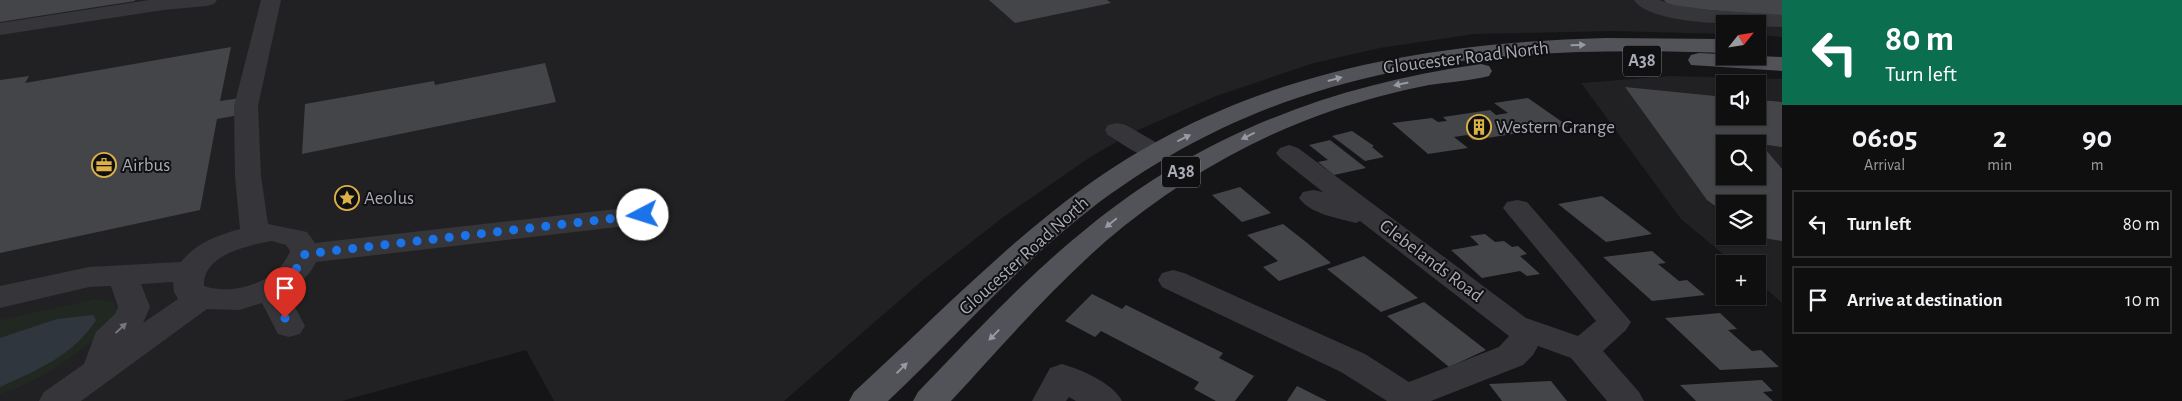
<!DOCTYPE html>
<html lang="en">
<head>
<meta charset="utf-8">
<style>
  body { margin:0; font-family:"Alegreya Sans",sans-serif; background:#1e1d1e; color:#f1f3f6; height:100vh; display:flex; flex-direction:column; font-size:19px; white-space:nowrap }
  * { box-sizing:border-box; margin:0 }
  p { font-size:16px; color:#9c9c9f }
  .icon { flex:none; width:28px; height:28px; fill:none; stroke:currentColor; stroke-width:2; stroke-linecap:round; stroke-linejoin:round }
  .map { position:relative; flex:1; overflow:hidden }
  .side { display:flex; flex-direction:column; background:#100f10; width:400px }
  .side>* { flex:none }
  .guide { background:#0b6e4f; color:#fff; overflow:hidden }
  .needle { width:32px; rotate:60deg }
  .tools { position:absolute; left:1716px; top:15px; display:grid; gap:10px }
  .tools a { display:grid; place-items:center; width:50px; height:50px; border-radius:0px; background:#100f10; box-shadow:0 1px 4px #0004,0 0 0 1px #302f30; font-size:25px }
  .pin { position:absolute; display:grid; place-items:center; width:42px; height:42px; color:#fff; margin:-51px -21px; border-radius:50% 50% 50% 0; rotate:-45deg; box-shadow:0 0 5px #0007 }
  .pin .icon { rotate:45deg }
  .me { position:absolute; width:55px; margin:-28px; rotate:265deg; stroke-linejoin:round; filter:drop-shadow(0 0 4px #0008) }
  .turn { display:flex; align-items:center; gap:18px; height:105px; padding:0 20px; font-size:22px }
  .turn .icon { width:65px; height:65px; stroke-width:2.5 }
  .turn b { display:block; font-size:35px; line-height:42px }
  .eta { display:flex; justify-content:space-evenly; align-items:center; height:85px; text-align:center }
  .eta b { font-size:30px; font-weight:700; line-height:35px }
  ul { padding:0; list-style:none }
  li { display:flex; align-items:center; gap:15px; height:68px; margin:0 10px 8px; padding:0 10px; border:2px solid #302f30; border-radius:0px }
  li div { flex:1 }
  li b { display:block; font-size:19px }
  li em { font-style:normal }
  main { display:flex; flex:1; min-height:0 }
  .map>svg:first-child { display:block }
</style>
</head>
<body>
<main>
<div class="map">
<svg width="1782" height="401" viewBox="0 0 1782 401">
  <rect width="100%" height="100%" fill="#151416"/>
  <!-- built -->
  <g fill="#212123" fill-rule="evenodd">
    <polygon points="0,0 1782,0 1782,37 1758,35 1758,24 1725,24 1725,34 1613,31 1474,34 1380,48 1314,63 1216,96 1136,131 1092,156 1002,218 923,280 784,401 554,401 526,350 342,401 0,401"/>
    <path d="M1671 76 1782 79V303L1758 282V264H1735L1681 219 1581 83ZM1725 84H1758V116H1725ZM1725 144H1758V176H1725ZM1725 204H1758V236H1725Z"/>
  </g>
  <!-- green -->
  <path fill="#212822" d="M96 299 115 302 117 317 113 325C74 355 47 379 0 394V320Z"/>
  <!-- water -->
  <path fill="#2f363d" d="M93 315 96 320C73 356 37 370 0 387V338L57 319Z"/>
  <!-- building -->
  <g fill="#444549" fill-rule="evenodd">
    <polygon points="0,0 135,0 135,1 0,22"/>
    <polygon points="989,0 1107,0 1111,3 1015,23"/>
    <polygon points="1664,0 1782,0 1782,16 1670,7"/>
    <polygon points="231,47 220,101 241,98 239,115 217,119 200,210 0,253 0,80 29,76 25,83"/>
    <polygon points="545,63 556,102 302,154 305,104 434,81 435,85"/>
    <path d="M1625 87 1725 97V116H1758V100L1782 102V147L1761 144 1782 169V241L1758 237V204H1725V213L1707 200ZM1725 144H1758V176H1725Z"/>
    <polygon points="1528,98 1568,126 1531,131 1526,128 1515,129 1520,133 1473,140 1467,135 1454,137 1468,148 1428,154 1392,123 1432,118 1438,122 1447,121 1443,117 1490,110 1496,115 1508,113 1494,103"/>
    <polygon points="1352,131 1374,146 1372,147 1384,157 1365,161 1332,136"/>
    <polygon points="1330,140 1366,168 1334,175 1318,162 1328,160 1309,145"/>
    <polygon points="1240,187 1271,213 1242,222 1212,195"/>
    <polygon points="1602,196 1626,214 1652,234 1606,242 1558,204"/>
    <polygon points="1283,224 1306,242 1331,263 1279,281 1263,267 1278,261 1247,235"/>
    <polygon points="1485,234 1495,242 1504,241 1512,247 1518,246 1527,254 1520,256 1540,274 1527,276 1520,271 1482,278 1451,250 1479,245 1470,236"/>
    <polygon points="1652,251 1666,263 1658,264 1679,281 1687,280 1705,295 1652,301 1603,257"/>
    <polygon points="1364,256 1390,276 1418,298 1381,312 1327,269"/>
    <polygon points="1092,294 1122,309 1126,305 1223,353 1219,358 1254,376 1235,401 1216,401 1194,389 1199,382 1174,369 1101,331 1095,337 1065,321"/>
    <polygon points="1424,302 1486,350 1449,367 1387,316"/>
    <polygon points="1720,313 1737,329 1728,330 1752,351 1761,350 1779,367 1720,370 1665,318"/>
    <polygon points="1762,380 1773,391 1763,392 1773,401 1696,401 1680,385"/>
    <polygon points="1551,381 1567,401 1502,401 1489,384"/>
    <polygon points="1297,386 1327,401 1287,401"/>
  </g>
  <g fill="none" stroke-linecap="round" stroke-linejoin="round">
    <!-- minor -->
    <g fill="#36363a" fill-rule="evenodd">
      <polygon points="149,0 217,0 214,4 207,6 163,10 0,35 0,23"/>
      <path d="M261 0H281L258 106 261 176 268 224 307 232 315 243 643 206 653 209 657 215 653 221 643 224 316 262C310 275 299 285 287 292L305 326 300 334 289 337 278 334 262 303 239 310 207 309 81 401H39L44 392 84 364 96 332 115 314 118 307 111 286 89 287 0 308V286L89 267 181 262C196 243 218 235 240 229L235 176 234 106ZM272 241 286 245 290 251C279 282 234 296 204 286 202 255 248 245 272 241ZM173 282 174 292 178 299 143 323 150 307 141 284Z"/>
      <path d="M1634 0H1659L1674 5 1710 10 1782 15V27L1758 26V24C1730 24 1650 24 1634 0Z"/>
      <path d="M1117 123 1126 125 1164 147 1168 152 1164 157C1144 162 1125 145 1108 135L1105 130 1108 125Z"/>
      <path d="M1289 145 1298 148 1526 318 1578 336 1596 321 1503 208 1507 202 1517 200 1527 202 1631 322 1626 330 1603 351 1639 392 1644 401H1607L1571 358 1538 346 1533 355 1523 365 1431 401H1387L1341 372 1162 287 1158 280 1162 273 1173 270 1184 273 1365 354 1409 382 1499 347 1509 336 1360 221 1356 223C1338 218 1310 214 1299 198L1303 192 1313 190 1323 192 1280 158 1276 153 1280 148Z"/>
      <path d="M1062 364C1082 370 1113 383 1122 401H1076L1069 397 1066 401H1032L1050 368Z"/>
    </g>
    <!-- major -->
    <g fill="#525359" fill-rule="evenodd">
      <path d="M1606 38 1725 39V53C1489 45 1282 61 1088 211 1016 267 955 338 888 401H849L854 392C924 328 991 259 1066 201 1225 78 1410 43 1606 38Z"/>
      <polygon points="1699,53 1782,57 1782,71 1691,65 1688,60 1691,55"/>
      <path d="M1481 64 1489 66 1492 71 1489 76C1469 81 1449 82 1429 85 1397 91 1365 100 1334 110 1251 138 1173 184 1106 241 1050 290 1001 347 951 401H913L918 392C972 336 1025 278 1086 229 1203 133 1333 85 1481 64Z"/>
    </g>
  </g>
  <!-- one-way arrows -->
  <defs><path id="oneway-solid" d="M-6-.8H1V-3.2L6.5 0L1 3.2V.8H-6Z" transform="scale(1.25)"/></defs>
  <g fill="#9799a3">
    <use href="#oneway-solid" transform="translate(1578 45) rotate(-2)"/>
    <use href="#oneway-solid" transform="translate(1335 79) rotate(-15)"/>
    <use href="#oneway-solid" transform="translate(1401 84) rotate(168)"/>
    <use href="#oneway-solid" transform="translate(1248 136) rotate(154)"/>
    <use href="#oneway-solid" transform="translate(1184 138) rotate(-26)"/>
    <use href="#oneway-solid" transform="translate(1111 223) rotate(141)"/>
    <use href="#oneway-solid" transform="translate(994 335) rotate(134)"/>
    <use href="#oneway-solid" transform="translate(902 368) rotate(-44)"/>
  </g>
  <use fill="#75767e" href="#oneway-solid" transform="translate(121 328) rotate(-43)"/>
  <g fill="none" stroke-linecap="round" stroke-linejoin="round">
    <!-- route -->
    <path stroke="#1a73e8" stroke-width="9" stroke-dasharray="0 16.2" d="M285 318 271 290C286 280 298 271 305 254L643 215"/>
  </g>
  <!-- icons -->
  <defs>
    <symbol id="building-ring" viewBox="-11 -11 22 22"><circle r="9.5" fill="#100f11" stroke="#dcb246" stroke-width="1.5"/><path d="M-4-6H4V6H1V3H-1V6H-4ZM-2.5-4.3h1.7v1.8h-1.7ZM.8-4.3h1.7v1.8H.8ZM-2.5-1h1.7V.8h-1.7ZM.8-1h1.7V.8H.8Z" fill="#dcb246"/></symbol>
    <symbol id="office-ring" viewBox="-11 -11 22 22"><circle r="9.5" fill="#100f11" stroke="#dcb246" stroke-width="1.5"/><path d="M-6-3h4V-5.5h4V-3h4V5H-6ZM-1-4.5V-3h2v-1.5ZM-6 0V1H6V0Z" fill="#dcb246"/></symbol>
    <symbol id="sight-ring" viewBox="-11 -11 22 22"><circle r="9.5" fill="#100f11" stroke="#dcb246" stroke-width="1.5"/><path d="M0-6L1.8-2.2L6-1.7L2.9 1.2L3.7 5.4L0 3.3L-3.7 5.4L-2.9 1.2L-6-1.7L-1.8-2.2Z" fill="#dcb246"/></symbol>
  </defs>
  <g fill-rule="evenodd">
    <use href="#building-ring" x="1465" y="113" width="28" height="28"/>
    <use href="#office-ring" x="90" y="151" width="28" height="28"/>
    <use href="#sight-ring" x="333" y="184" width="28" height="28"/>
  </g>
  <g text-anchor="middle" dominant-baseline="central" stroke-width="4" stroke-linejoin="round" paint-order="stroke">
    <!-- shield labels -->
    <g fill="#100f11" stroke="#7a7c84" stroke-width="1">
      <rect x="1623" y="45.5" width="38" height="31" rx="4"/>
      <rect x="1162" y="156.5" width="38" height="31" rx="4"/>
    </g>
    <g font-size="18" font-weight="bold" fill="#a8abb5">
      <text x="1642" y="61">A38</text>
      <text x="1181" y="172">A38</text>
    </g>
    <!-- street labels -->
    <g font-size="19" fill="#a8abb5" stroke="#100f11">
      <text transform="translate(1466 58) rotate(-7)">Gloucester Road North</text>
      <text transform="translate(1024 256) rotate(-42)">Gloucester Road North</text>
      <text transform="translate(1431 261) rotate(37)">Glebelands Road</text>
    </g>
    <!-- poi labels -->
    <g font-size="19" fill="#a8abb5" stroke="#100f11" text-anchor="start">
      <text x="1496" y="127">Western Grange</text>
      <text x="122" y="165">Airbus</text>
      <text x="364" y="198">Aeolus</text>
    </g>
  </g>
</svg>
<div class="tools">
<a><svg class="needle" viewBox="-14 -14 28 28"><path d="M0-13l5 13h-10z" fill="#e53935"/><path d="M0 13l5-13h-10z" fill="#9c9c9f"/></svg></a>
<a><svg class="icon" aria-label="sound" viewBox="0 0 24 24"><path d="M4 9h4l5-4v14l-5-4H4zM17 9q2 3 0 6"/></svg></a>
<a><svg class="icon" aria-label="search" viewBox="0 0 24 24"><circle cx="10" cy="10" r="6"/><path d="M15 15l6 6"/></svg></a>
<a><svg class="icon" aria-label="layers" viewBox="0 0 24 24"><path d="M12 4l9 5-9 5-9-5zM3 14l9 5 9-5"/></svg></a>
<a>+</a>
</div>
<div class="pin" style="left:285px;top:318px;background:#d93025"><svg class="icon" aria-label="arrive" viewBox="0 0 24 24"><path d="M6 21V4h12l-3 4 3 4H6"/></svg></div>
<svg class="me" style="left:643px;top:215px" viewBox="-20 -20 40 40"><circle r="19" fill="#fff"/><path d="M0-13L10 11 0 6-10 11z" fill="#1a73e8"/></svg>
</div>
<section class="side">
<div class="guide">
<div class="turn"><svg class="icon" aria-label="left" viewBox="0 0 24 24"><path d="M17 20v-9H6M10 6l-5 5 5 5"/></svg><div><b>80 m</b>Turn left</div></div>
</div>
<div class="eta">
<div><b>06:05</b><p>Arrival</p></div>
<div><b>2</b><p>min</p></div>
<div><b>90</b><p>m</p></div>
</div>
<ul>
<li><svg class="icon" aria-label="left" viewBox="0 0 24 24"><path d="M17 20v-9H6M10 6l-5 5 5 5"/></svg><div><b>Turn left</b></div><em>80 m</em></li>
<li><svg class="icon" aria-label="arrive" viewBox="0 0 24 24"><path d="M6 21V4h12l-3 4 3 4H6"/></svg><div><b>Arrive at destination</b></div><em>10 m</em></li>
</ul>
</section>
</main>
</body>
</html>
